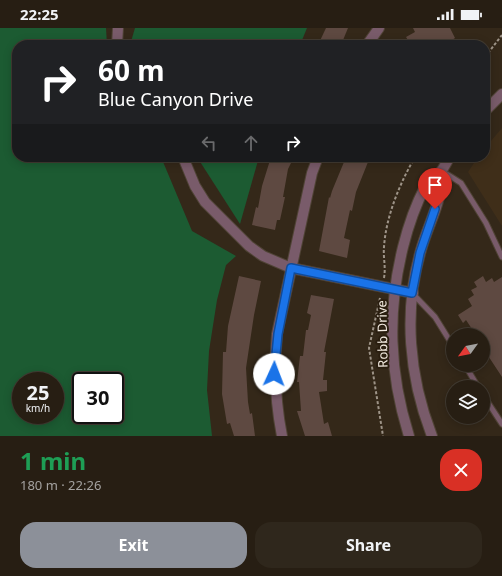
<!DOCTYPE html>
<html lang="en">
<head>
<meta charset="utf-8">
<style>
  body { margin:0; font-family:"Noto Sans",sans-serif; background:#2f271c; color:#f1f3f6; height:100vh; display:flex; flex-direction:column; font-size:15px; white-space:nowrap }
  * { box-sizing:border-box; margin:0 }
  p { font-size:13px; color:#a4a2a0 }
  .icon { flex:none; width:22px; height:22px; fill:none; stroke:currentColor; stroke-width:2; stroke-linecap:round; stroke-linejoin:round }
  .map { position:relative; height:408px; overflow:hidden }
  .sheet { display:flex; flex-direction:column; background:#271e13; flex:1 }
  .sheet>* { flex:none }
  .hud { position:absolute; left:12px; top:12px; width:478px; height:122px; border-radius:16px; box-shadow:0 2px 10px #0003,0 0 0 1px #433c33; background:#202124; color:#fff; overflow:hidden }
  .needle { width:26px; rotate:237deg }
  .fabs { position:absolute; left:446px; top:300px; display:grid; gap:8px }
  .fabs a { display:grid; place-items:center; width:44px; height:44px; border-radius:50%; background:#271e13; box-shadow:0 2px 10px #0003,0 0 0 1px #433c33; font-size:20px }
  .speed { position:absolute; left:12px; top:344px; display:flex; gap:8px; font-size:20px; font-weight:700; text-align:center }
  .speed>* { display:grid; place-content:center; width:52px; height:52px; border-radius:50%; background:#271e13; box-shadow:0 2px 10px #0003,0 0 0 1px #433c33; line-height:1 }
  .speed small { font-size:10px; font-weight:400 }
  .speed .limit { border:2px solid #111; border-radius:6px; background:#fff; color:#111 }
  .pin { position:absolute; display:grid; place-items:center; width:34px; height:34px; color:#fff; margin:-41px -17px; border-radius:50% 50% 50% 0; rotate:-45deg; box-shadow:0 0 4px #0007 }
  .pin .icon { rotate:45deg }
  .me { position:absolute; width:44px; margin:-22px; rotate:2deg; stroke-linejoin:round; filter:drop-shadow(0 0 3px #0008) }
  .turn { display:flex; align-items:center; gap:14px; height:84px; padding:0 20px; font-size:18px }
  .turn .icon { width:52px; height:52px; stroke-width:2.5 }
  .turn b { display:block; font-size:28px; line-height:34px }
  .lanes { display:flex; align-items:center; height:38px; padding:0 20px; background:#0003; justify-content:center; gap:20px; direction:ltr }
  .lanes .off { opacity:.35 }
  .round { display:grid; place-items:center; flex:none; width:42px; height:42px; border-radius:16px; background:#2f271c }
  .summary { display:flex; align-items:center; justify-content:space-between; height:68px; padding:0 20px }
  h1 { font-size:24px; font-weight:700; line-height:30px; color:#1e9e55 }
  .primary-button { display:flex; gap:8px; margin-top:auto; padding:8px 20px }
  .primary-button a { flex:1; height:46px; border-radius:16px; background:#8c9099; color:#fff; font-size:16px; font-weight:700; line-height:46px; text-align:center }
  .primary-button a+a { background:#2f271c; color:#f1f3f6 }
  .status { display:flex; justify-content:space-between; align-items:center; height:28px; padding:0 20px; background:#271e13; direction:ltr }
  .status svg { height:11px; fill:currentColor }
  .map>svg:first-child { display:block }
</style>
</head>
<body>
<div class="status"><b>22:25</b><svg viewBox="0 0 49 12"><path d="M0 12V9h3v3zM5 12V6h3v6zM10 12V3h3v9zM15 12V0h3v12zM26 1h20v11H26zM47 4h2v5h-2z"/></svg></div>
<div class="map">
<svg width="502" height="408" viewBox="0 0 502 408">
  <rect width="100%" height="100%" fill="#342819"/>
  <!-- built -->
  <polygon fill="#3f2e19" points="502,100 502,198 468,144 478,129 485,129 485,120"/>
  <!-- green -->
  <g fill="#1c5b32" fill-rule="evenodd">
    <path d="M0 0H106L107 17H17V129H161L192 203 236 228 226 237 217 272 209 323 207 362 212 408H0ZM21 353H55V387H21ZM81 353H115V387H81Z"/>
    <polygon points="135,0 307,0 300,17 130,17"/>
    <polygon points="197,129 259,129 240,196"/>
  </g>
  <!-- building -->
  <g fill="#5e4941">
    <polygon points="326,0 348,0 341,17 318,17"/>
    <polygon points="413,0 450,0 455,10 444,17 411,17 406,9 415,4"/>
    <polygon points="271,129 294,129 288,141 283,169 285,169 280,192 277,192 275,202 252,197 256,179 258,180 262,158"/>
    <polygon points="348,129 370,129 356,164 352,183 350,182 344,210 350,212 347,230 319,223 329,169 330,170 332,163 344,134 345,134"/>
    <polygon points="239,248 261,253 254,287 246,340 248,374 250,386 252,385 255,408 234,408 230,395 227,396 222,366 223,324 226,324 228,298"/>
    <polygon points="483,248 486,254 492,250 494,254 502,249 502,349 483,320 483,307 476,307 466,292 463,295 458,287 472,278 468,271 474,267 471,262 477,259 474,254"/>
    <polygon points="311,267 334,271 324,324 326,324 323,352 327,352 327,363 319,364 324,396 328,394 332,408 305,408 297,383 301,383 299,354 297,354 300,328 303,328 306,302 308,302 311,287 307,285"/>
  </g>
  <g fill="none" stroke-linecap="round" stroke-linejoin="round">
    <defs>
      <g id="service">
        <polyline points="442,143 461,155 486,195 502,229"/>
        <polyline points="413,266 435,289 453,318"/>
        <polyline points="465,337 478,359"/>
        <polyline points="483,367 502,396"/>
      </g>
      <g id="minor">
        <polyline points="117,17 118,0"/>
        <polyline points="367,17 379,0"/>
        <polyline points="183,129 195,158 205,174 249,218 263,228 291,240 413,265"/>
        <path d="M282 408C275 373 274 341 277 306L312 145 318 129"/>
      </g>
      <g id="tertiary">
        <polyline points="485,83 502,66"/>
        <path d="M409 408C389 344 387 284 403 219 408 199 415 178 425 159 429 151 437 149 442 142 445 138 447 133 450 129"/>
        <path d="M432 408C409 349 403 283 421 222 428 196 444 170 442 143"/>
      </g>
    </defs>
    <!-- service casing -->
    <use href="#service" stroke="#4f4335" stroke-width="7"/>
    <!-- minor casing -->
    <use href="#minor" stroke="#4f4335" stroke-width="12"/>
    <!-- tertiary casing -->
    <use href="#tertiary" stroke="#4f4335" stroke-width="12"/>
    <!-- path -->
    <g stroke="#9e9488" stroke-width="2" stroke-dasharray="3 2" stroke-linecap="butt">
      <polyline points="485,29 502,7"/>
      <path d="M384 250C386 239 383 229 384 219 386 188 400 155 415 129"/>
      <polyline points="380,270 369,320 383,408"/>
    </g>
    <!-- service -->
    <use href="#service" stroke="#795b6a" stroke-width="5"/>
    <!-- minor -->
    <use href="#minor" stroke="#795b6a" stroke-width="10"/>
    <!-- tertiary -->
    <use href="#tertiary" stroke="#795b6a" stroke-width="10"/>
  </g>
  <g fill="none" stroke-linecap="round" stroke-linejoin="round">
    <defs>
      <polyline id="route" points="274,346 278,306 291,240 412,265 420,225 435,181"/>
    </defs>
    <!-- route casing -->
    <use href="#route" stroke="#114b97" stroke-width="10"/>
    <!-- route -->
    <use href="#route" stroke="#1a73e8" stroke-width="7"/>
  </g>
  <g text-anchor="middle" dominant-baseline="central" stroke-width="4" stroke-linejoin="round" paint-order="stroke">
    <!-- street labels -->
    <g font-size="13" fill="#f4ece2" stroke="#2a1e10">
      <text transform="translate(382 306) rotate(-91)">Robb Drive</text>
    </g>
  </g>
</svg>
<div class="fabs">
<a><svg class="needle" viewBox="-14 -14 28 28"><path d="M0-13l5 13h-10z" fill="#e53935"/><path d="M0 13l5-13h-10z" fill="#a4a2a0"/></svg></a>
<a><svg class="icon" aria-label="layers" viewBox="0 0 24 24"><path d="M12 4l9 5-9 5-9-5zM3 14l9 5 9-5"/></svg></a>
</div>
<div class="speed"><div>25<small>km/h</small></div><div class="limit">30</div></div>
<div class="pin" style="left:435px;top:181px;background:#d93025"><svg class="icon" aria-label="arrive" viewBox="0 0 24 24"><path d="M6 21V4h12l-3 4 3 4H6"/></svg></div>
<svg class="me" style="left:274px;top:346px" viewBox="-20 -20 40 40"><circle r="19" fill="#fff"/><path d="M0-13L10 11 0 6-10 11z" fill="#1a73e8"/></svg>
<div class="hud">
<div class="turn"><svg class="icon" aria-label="right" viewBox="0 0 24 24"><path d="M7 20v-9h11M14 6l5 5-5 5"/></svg><div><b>60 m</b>Blue Canyon Drive</div></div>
<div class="lanes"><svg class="icon off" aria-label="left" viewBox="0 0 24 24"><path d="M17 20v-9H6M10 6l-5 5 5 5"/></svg><svg class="icon off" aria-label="ahead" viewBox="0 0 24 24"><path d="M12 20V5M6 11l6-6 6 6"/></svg><svg class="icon" aria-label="right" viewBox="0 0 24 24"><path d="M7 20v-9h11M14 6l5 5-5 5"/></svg></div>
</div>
</div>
<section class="sheet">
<div class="summary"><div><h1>1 min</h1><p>180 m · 22:26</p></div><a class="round" style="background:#d93025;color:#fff"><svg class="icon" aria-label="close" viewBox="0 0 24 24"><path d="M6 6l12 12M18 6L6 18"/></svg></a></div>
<div class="primary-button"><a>Exit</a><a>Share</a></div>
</section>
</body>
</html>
